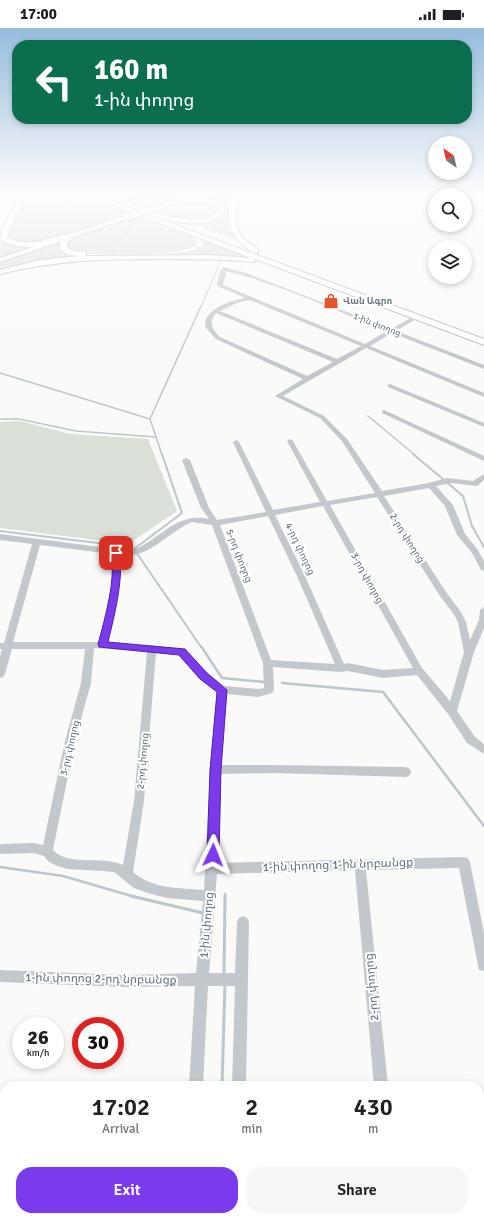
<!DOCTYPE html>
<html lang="en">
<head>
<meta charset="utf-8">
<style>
  body { margin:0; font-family:Signika,"Noto Sans Armenian",sans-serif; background:#f6f6f6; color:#202124; height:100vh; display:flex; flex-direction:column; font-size:15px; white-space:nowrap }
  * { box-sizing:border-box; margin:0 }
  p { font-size:13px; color:#757577 }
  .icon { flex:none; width:22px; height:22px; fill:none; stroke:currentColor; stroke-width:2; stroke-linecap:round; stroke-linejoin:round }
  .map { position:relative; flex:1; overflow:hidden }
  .side { position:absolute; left:0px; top:1053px; width:484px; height:140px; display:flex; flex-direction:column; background:#fff; border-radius:16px 16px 0 0; box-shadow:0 2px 6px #0003 }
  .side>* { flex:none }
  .banner { position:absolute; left:12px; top:12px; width:460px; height:84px; border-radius:16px; box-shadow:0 2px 6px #0003; background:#0b6e4f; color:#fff; overflow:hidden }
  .needle { width:26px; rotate:326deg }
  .tools { position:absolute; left:428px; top:108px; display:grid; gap:8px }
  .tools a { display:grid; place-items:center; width:44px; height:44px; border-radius:50%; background:#fff; box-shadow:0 2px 6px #0003; font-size:20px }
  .speed { position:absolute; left:12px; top:989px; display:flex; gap:8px; font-size:20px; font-weight:700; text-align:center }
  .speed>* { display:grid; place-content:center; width:52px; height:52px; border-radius:50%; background:#fff; box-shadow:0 2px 6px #0003; line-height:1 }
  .speed small { font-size:10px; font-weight:400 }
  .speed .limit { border:6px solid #d22; background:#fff; color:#111 }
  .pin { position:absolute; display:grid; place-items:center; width:34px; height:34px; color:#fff; margin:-17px; border-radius:8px; box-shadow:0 2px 6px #0006 }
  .me { position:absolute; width:44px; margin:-22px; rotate:2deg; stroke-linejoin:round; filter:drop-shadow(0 0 3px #0008) }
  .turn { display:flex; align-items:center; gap:14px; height:84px; padding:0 16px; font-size:18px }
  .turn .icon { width:52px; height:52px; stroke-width:2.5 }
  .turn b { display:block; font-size:28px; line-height:34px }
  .eta { display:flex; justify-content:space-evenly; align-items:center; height:68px; text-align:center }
  .eta b { font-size:24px; font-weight:600; line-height:28px }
  .cta { display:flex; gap:8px; margin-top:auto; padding:8px 16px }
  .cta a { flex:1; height:46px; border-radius:16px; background:#7c3aed; color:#fff; font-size:16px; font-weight:600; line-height:46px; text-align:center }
  .cta a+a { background:#f6f6f6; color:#202124 }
  .status { display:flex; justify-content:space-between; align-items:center; height:28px; padding:0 20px; background:#fff; direction:ltr }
  .status svg { height:11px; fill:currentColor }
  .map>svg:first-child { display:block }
</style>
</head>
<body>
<div class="status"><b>17:00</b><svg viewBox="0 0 49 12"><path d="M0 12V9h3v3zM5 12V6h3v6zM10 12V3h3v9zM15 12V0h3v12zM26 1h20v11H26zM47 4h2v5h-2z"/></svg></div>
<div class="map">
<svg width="484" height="1193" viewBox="0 0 484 1193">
  <rect width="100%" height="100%" fill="#fafaf8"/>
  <!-- green -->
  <g fill="#dadfd7">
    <path d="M29 165H41L40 168 41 169 34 171 49 177 55 175 64 179 93 171 131 185 124 187 126 188C94 198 38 224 7 210L6 206 26 166Z"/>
    <path d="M127 165H177C173 180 130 185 125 168Z"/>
    <path d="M205 165H236L230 178 232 204 239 212 187 194C200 194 213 194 224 185L225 179 219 175 186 171Z"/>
    <path d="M198 173 215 176 220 181C207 200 172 190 153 184L175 175Z"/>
    <path d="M140 189 194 209 196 212V217C183 229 102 227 83 225 77 224 71 222 65 220V216L70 211 76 208 130 190 133 191Z"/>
    <polygon points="201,211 259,233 243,230 99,229 0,243 0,233 58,213 61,222 82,227 148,228 191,223 202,218 203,213"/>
    <polygon points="1,212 14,217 37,217 0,229"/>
    <polygon points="20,393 70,406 148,411 177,483 128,516 0,500 0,394"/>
  </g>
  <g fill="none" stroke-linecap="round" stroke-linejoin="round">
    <!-- stream-far4 -->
    <g stroke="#bbc7cb" stroke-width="1">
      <polyline points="118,168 120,165"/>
      <polyline points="101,175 128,185"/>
      <polyline points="110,225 137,189"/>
      <polyline points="201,279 220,234"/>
    </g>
    <!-- stream-far3 -->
    <g stroke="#bbc7cb" stroke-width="1.5">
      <polyline points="0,345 150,391 162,427"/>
      <polyline points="368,388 415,427"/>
      <polyline points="0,391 19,391 76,403 156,409"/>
      <polyline points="150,391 201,278"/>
    </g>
    <!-- stream-far2 -->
    <g stroke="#bbc7cb" stroke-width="2">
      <polyline points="413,426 463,468 472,498 484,519"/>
      <polyline points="0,503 114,517 134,521 201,619"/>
      <polyline points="134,521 182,485 162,426"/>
    </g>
    <!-- stream-far1 -->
    <g stroke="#bbc7cb" stroke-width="2.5">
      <polyline points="201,618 222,650 265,654"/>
      <polyline points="282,655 383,664 484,798"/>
      <polyline points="0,839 63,848 135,869"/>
      <polyline points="225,869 225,866"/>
    </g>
    <!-- stream -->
    <g stroke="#bbc7cb" stroke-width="3">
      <polyline points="131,868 203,885"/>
      <polyline points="224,944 225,868"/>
      <polyline points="222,1058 225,955"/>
      <polyline points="217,1188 217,1193"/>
    </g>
    <!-- canal -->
    <g fill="#bbc7cb" fill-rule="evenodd">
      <polygon points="409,165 413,165 435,174 435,176"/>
      <polygon points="465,181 484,182 484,184 465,183"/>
    </g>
    <defs>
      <g id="major">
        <polygon points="197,165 204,165 158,181 153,180"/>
        <polygon points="127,187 129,188 129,190 0,234 0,230"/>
      </g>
      <g id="highway">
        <path d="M22 165H28L10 200 7 209C29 221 50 209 72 205L76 207 67 215V219L74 223 86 224V228L208 227 251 230 82 165H90L484 311V317L255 231V234H252C223 231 193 231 164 231 106 231 57 232 0 246V242L40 232 79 228 69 227 60 222V213C40 219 20 223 0 212L2 200Z"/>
        <polygon points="120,165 126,165 125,168 134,176 134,178 130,178 120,170"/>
        <path d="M235 165H241C235 176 233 196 241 207 245 213 252 217 258 221V225C252 226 249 222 244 218 228 206 224 183 235 165Z"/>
        <path d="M198 170 213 172 223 177 225 182C212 199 187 197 168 192L166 191C176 184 202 201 219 182L218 179C204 171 188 174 173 176L170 174 173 172Z"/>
      </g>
    </defs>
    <!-- major casing -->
    <use href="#major" stroke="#b5babe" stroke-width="2"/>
    <!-- highway casing -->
    <use href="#highway" stroke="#b4b9bd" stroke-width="2"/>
    <!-- minor -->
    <g fill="#c3c8cc" fill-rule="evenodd">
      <path d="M224 239 246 245 391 301 414 288H418V290L396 303 484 337V341L392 305 370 318 484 365V369L366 320 283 368 324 388 347 411 382 463 429 455 447 450 473 453 484 446V452L477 458 452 455 436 458 453 477 465 506 478 522 484 533V543L481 542 472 525 457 507 445 478 429 460 384 468 446 564 461 584 466 594 470 612 479 592 480 582 484 579V600L474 624 457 683 475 709 484 716V726L467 715 448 686 417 647 383 650 348 643 341 644 273 639 274 662 272 665 258 669 227 666 221 737H275L406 739 410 741 411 744 410 747 406 749 275 745 220 746 218 835 464 829 468 830 470 834 484 905V943L479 942 478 937 459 840 366 842 388 1058H374L355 842 217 846 209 945H235L237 894 239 890 243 888 247 890 249 894 246 1058H232L235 958H208L203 1058H189L195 958 124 959 0 954V942L124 947 196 945 203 873 167 870 151 866 134 860 114 844 102 843 67 841 55 837 48 833 44 828 33 825 0 826V816L33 815 43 817 65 713 81 655 85 621H12L5 646 3 649 0 650V629L2 621H0V615H4L32 516 0 512V506L131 523 136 521C162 509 177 484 209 491L201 480 182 432 186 430 190 432 209 480 217 492 266 484 233 414 236 412 239 414 273 482 320 474 287 413 290 411 293 413 327 473 375 465 342 413 320 390 275 368 303 351 216 311 206 300 205 294C210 279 230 273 245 270L218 258 217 255 221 241ZM226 243C279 256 336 283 387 303L365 316 223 257ZM250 272 361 318 337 331 220 283 239 274ZM216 285 333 334 307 348 220 309C212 301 208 295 216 285ZM377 469 440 568 453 585 458 594 464 624 450 673 422 640 330 477ZM323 478 413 640 383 642 348 635 344 636 305 548 275 487ZM268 488 297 548 335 636 271 632 220 497ZM192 494 212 497 263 635 264 660 258 661 224 658 207 645 184 622 181 621 156 618 152 617 149 618 108 614 119 559 120 527C150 531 166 505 192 494ZM40 517 112 526 111 559 99 614H13ZM94 620 147 624 134 773 123 837C101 827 68 839 53 822L75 713 91 655ZM156 625 178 627 201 651 217 663 210 742 204 862C180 860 152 861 133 844L144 773Z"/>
      <polygon points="390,356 484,395 484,399 388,359 388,357"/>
      <polygon points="384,382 484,428 484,433 382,385 382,383"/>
      <rect x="181" y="1188" width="16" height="5"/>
      <rect x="229" y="1188" width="16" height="5"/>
      <polygon points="385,1188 401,1188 402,1193 386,1193"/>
    </g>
    <!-- major -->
    <use href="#major" fill="#fff" fill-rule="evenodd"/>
    <!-- highway -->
    <use href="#highway" fill="#fff" fill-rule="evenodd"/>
    <defs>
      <polyline id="major-bridge" points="127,189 156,180"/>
    </defs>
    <!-- major-bridge casing -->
    <use href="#major-bridge" stroke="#b5babe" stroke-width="8" stroke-linecap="butt"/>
    <!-- major-bridge -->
    <use href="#major-bridge" stroke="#fff" stroke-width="6"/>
  </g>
  <!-- sky -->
  <linearGradient id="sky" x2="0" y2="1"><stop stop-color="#96bcdc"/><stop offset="0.5" stop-color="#fdfdfc"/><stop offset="1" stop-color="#fdfdfc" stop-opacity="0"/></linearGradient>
  <rect width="484" height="332" fill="url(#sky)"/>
  <!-- route -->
  <path fill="#7c3aed" stroke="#51269a" d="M116 522 120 525C123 554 115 585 108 614L185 621 207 645 227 662 221 742 219 827 217 831 213 832 209 831 207 827 210 742 217 664 200 651 179 627 99 619 98 616C106 587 115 555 112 525Z"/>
  <!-- icons -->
  <defs>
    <symbol id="shop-bare" viewBox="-9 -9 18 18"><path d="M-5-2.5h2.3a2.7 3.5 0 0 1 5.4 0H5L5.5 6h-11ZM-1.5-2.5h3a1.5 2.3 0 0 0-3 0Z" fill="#e4572e" stroke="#fff" stroke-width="2.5" paint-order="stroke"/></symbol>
  </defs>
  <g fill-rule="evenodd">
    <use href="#shop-bare" x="320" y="262" width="22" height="22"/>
  </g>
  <g text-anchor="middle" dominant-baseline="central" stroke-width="4" stroke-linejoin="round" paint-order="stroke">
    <!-- far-poi labels -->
    <g font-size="9" font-weight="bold" fill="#657683" stroke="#fff" text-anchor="start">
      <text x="343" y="273">Վան Ագրո</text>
    </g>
    <!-- far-street labels -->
    <g font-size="9" fill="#657683" stroke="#fff">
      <text transform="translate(377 297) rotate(21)">1-ին փողոց</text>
    </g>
    <!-- street labels -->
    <g font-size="10" fill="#657683" stroke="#fff">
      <text transform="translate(407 510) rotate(58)">2-րդ փողոց</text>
      <text transform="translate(300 521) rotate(65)">4-րդ փողոց</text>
      <text transform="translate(239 528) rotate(69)">5-րդ փողոց</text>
      <text transform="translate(367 550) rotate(61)">3-րդ փողոց</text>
      <text transform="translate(70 720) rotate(-77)">3-րդ փողոց</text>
      <text transform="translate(143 733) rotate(-85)">2-րդ փողոց</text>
    </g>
    <!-- near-street labels -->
    <g font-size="12" fill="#657683" stroke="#fff">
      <text transform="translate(338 837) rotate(-2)">1-ին փողոց 1-ին նրբանցք</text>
      <text transform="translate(207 897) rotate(-85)">1-ին փողոց</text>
      <text transform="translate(101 951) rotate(1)">1-ին փողոց 2-րդ նրբանցք</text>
      <text transform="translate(372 959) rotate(-95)">2-րդ փողոց</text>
    </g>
  </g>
</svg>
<div class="tools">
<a><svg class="needle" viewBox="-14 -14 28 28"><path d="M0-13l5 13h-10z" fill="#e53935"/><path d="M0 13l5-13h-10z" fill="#757577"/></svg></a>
<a><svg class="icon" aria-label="search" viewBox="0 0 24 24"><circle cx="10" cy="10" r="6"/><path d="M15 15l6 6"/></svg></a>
<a><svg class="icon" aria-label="layers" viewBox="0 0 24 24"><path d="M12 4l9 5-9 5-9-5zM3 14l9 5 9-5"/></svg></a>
</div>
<div class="speed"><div>26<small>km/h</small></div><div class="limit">30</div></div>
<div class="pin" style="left:116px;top:525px;background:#d93025"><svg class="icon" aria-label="arrive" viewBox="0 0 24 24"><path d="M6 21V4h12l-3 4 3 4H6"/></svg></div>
<svg class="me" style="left:213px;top:827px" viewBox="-20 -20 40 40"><path d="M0-17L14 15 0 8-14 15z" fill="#7c3aed" stroke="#fff" stroke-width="4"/></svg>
<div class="banner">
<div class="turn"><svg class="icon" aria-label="left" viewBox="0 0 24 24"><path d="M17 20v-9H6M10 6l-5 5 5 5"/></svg><div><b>160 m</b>1-ին փողոց</div></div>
</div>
<section class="side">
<div class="eta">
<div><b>17:02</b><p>Arrival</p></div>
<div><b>2</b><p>min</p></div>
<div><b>430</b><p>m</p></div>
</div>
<div class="cta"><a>Exit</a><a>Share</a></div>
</section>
</div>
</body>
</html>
